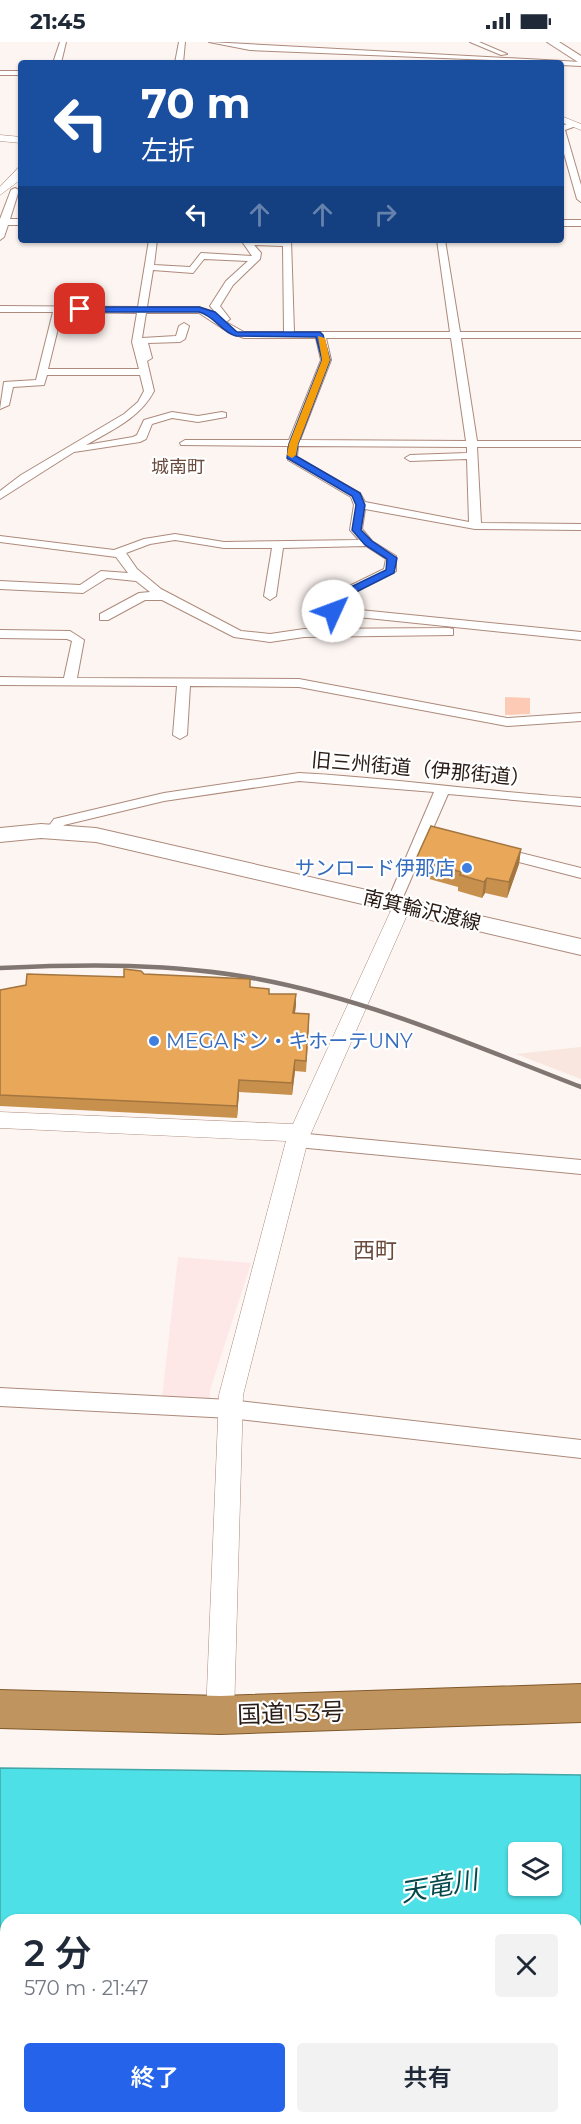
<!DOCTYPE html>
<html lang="ja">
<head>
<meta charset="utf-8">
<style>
  body { margin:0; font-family:Montserrat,"Noto Sans JP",sans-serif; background:#f2f2f3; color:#1f2937; height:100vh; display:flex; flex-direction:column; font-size:22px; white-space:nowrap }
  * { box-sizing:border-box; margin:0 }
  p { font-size:20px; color:#747a83 }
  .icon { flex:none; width:33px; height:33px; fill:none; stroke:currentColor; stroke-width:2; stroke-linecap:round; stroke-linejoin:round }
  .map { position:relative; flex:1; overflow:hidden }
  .details { position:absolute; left:0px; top:1872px; width:582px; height:210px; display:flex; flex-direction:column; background:#fff; border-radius:18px 18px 0 0; box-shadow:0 2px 4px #0004 }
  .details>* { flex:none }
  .hud { position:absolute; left:18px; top:18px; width:546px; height:183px; border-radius:6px; box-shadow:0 2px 4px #0004; background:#1a4fa0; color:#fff; overflow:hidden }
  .buttons { position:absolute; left:508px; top:1800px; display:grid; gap:12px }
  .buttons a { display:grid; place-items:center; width:54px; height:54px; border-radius:6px; background:#fff; box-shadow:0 2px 4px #0004; font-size:30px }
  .pin { position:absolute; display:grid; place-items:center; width:51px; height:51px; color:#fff; margin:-26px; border-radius:12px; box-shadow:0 3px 9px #0006 }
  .me { position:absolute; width:66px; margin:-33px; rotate:47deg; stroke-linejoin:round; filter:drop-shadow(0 0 4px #0008) }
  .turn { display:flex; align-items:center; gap:21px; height:126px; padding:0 24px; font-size:27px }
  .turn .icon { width:78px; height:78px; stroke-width:2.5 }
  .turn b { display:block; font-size:42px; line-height:51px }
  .lanes { display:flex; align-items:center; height:57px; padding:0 24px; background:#0003; justify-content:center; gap:30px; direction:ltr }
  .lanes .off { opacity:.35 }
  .round { display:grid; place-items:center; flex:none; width:63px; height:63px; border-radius:6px; background:#f2f2f3 }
  .summary { display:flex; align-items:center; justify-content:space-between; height:102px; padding:0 24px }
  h1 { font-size:36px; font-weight:600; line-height:45px }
  .action { display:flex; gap:12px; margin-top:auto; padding:12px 24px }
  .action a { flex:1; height:69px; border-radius:6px; background:#2563eb; color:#fff; font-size:24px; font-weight:600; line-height:69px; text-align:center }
  .action a+a { background:#f2f2f3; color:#1f2937 }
  .status { display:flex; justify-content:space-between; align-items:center; height:42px; padding:0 30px; background:#fff; direction:ltr }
  .status svg { height:16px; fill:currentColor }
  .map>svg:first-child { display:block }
</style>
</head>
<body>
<div class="status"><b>21:45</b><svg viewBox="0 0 49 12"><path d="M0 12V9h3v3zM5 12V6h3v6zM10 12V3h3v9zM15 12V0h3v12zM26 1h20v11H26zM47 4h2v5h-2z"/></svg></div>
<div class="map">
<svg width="581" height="2082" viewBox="0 0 581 2082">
  <rect width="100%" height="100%" fill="#fdf5f2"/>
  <!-- commercial -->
  <polygon fill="#fde7e7" points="178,1215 251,1221 210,1348 210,1359 162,1356"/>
  <!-- built -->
  <polygon fill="#f9e6de" points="581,1005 581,1037 516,1012"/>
  <!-- green -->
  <polygon fill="#fdcbb5" points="505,655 530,656 530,672 505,673"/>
  <!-- water -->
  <path fill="#4de0e6" stroke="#42a5a7" stroke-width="1.5" fill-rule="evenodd" d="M0 1726 581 1733V1886H576V1878H6V2039H0ZM519 1810H552V1844H519Z"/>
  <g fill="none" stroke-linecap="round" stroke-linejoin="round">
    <defs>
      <g id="minor">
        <polygon points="60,0 66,0 61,21 53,21"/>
        <polygon points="179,0 185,0 183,21 175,21"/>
        <polygon points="209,0 581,20 581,24 561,23 561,21 250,8"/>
        <polygon points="470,0 479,0 507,12 501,13"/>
        <rect x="0" y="29" width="21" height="4"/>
        <polygon points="573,80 576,84 565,88 581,143 581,160 577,157 561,101 561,84"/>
        <polygon points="15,146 19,148 10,177 21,177 21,183 8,183 4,195 0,198 0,177 11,148"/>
        <rect x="561" y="178" width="20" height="6"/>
        <path d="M149 198H157L154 223 190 225 201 211 252 214 241 198H291L294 290H450L437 198H445L460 290H581V296H461L477 399H581V405H477L481 481 581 482V488L475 487 365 467 362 487 372 499 396 514V529L342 557 340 566 581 590V598L329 572 327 569 333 552 384 527 386 517 366 504 283 506 276 554 270 558 264 554 272 506H224L175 498 150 502 126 511 137 527 161 547 241 589 270 592 304 587 449 586 453 587V593L304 595 270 600 234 595 162 558H145L108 578H100V572L139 551 150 550 136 539 107 536 83 551 0 547V539L80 543 101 529 128 531 116 515 0 500V494L114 508 144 497 175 492 224 500 359 498 350 488 354 463 351 455 288 418V404L181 403 180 401 185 398H289L321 318 316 296H244L228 290 199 271H146L142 296 176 294 179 284 184 281 189 284 185 297 180 300 148 301 152 316 147 319 154 349C140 376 112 388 86 403L133 395 137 393 144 378 172 370 198 374 222 370 226 371V375L198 380 172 376 152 382 146 397 140 400 74 410 0 457V449L21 433 124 372 138 360 144 349 140 333H47L44 343 13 345 9 363 0 367 4 340 36 338 53 270H0V264L138 265ZM254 203 283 204 284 290H244L226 280 230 277 220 264 233 243 260 217 261 211ZM204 217 248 219 226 239 210 264 216 271 199 265H147L153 228 193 231ZM62 270 137 271 132 300 139 327H48ZM326 296H451L466 399 300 398 331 318ZM298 404 467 405V411L410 413 405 416 410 419 467 417 469 480 365 460 360 451 297 415Z"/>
        <polygon points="0,588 70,589 84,598 77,636 299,637 507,676 581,671 581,679 507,684 299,645 190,644 187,693 180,697 173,693 177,644 0,643 0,635 64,636 72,599 67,597 0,596"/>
        <path d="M299 731C393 736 487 750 581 756V764L448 752 400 862 393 867 386 862 434 750 299 739 164 759 64 783 57 792 52 794 45 789 54 777 164 751Z"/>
        <polygon points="497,805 581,826 581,836 492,813 490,810"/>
        <polygon points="297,1091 581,1118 581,1132 297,1105 291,1103 288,1098 291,1093"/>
        <polygon points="0,1346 230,1358 581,1398 581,1416 230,1376 0,1364"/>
      </g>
      <g id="tertiary">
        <polygon points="561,74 581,82 581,88 561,80"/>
        <polygon points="0,93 21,95 21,101 0,99"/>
        <polygon points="21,123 20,138 0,153 0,145"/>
        <polygon points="402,857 409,859 411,864 308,1098 243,1353 234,1673 230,1683 220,1687 210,1683 206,1673 219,1353 286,1099 0,1086 0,1070 293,1082 393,864 395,859"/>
      </g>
      <g id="secondary">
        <polygon points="547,0 559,0 581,14 581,22"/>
        <polygon points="41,782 96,786 581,897 581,913 96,800 41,796 0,800 0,786"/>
      </g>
      <polygon id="trunk" points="581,1642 581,1680 220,1692 0,1686 0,1648 220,1654"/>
    </defs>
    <!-- minor casing -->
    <use href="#minor" stroke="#ad8a7b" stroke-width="2"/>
    <!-- tertiary casing -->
    <use href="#tertiary" stroke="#ad8a7b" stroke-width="1"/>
    <!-- secondary casing -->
    <use href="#secondary" stroke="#ad8a7b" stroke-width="2"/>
    <!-- trunk casing -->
    <use href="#trunk" stroke="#80592a" stroke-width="2"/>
    <!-- minor -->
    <use href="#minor" fill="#fff" fill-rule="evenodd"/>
    <!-- tertiary -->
    <use href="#tertiary" fill="#fff" fill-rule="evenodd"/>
    <!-- secondary -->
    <use href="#secondary" fill="#fff" fill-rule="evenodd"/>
    <!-- trunk -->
    <use href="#trunk" fill="#bf945e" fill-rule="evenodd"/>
    <!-- rail -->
    <path stroke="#817671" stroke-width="4.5" d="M0 926C86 922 173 921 258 937 370 958 475 1004 581 1045"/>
  </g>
  <!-- wall -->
  <g fill="#c8904d">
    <polygon points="521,807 519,822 507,856 485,851 482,856 458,849 458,845 415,833 416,817"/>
    <polygon points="144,932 269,952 296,952 295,971 309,972 309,984 306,1030 295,1029 292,1053 239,1050 237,1076 0,1064 0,948"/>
  </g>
  <!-- shaded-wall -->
  <g fill="#a3753f">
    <polygon points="521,807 519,822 507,856 509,840"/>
    <polygon points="487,836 485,851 482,856 484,840"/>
    <polygon points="296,952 296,964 293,983 293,971"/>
    <polygon points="295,1018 295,1029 292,1053 292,1041"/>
    <polygon points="239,1038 239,1050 237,1076 237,1064"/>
  </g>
  <!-- building -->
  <g fill="#e9a75a" stroke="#a3753f" stroke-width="1.5">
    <polygon points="431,784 521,807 509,840 487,836 484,840 460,833 461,830 416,817"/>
    <polygon points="124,927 141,929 144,932 250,937 250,945 269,947 269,952 296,952 293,971 309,972 306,1019 295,1018 292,1041 239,1038 237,1064 0,1053 0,948 26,943 27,932 124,935"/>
  </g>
  <!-- route -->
  <path fill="#2563eb" stroke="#184099" stroke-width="1.5" d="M199 265 215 270 237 290H320L323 293 330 318 298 402 296 414 360 451 365 463 361 488 372 499 397 516 394 531 342 557 336 571 328 569 334 553 386 528 387 517 365 503 352 488 356 463 352 454 287 416 289 402 322 318 316 295 236 294C221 290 215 274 199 270H80L76 267 80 265Z"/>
  <!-- slow -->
  <polygon fill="#f59e0b" points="318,294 325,296 330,318 298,402 296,413 292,416 287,413 289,402 322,318"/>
  <!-- markers -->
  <g fill="#3f7fe0" stroke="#fff" stroke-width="2">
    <circle cx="467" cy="826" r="6"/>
    <circle cx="154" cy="999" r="6"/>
  </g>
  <g text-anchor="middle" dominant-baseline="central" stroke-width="4.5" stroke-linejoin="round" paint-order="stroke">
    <!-- far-neighbourhood labels -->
    <g font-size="18" fill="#694a3c" stroke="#fff">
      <text x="178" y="425">城南町</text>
    </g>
    <!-- street labels -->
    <g font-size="20" fill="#291b15" stroke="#fff">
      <text transform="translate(421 727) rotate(5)">旧三州街道（伊那街道）</text>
      <text transform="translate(422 868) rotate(13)">南箕輪沢渡線</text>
    </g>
    <!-- shop labels -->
    <g font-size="20" fill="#366cbe" stroke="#fff" text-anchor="end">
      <text x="455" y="826">サンロード伊那店</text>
      <text x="166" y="999" text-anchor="start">MEGAドン・キホーテUNY</text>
    </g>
    <!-- quarter labels -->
    <g font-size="22" fill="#694a3c" stroke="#fff">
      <text x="375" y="1208">西町</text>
    </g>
    <!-- near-street labels -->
    <g font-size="24" fill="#291b15" stroke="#fff">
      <text transform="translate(291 1671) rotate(-2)">国道153号</text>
    </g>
    <!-- near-water labels -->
    <g font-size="26" font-style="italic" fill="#05494c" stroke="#fff">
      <text transform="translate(439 1844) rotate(-10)">天竜川</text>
    </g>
  </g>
</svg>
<div class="buttons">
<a><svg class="icon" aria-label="layers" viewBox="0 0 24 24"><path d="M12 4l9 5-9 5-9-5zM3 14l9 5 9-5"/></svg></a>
</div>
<div class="pin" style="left:80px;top:267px;background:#d93025"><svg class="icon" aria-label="arrive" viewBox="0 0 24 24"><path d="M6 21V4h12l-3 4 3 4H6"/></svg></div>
<svg class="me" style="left:333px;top:569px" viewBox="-20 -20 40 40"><circle r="19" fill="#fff"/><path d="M0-13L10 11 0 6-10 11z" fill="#2563eb"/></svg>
<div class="hud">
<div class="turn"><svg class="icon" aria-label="left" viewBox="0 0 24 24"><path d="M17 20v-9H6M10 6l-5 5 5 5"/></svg><div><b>70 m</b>左折</div></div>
<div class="lanes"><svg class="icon" aria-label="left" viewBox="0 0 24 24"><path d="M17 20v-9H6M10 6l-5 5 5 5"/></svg><svg class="icon off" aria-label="ahead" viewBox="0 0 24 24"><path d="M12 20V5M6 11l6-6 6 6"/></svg><svg class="icon off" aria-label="ahead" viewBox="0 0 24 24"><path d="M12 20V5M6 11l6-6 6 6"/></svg><svg class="icon off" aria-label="right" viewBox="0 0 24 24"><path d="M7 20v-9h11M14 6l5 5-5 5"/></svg></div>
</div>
<section class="details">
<div class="summary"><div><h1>2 分</h1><p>570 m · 21:47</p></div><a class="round"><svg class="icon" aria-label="close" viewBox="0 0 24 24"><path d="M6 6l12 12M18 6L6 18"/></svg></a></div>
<div class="action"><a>終了</a><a>共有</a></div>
</section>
</div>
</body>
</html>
